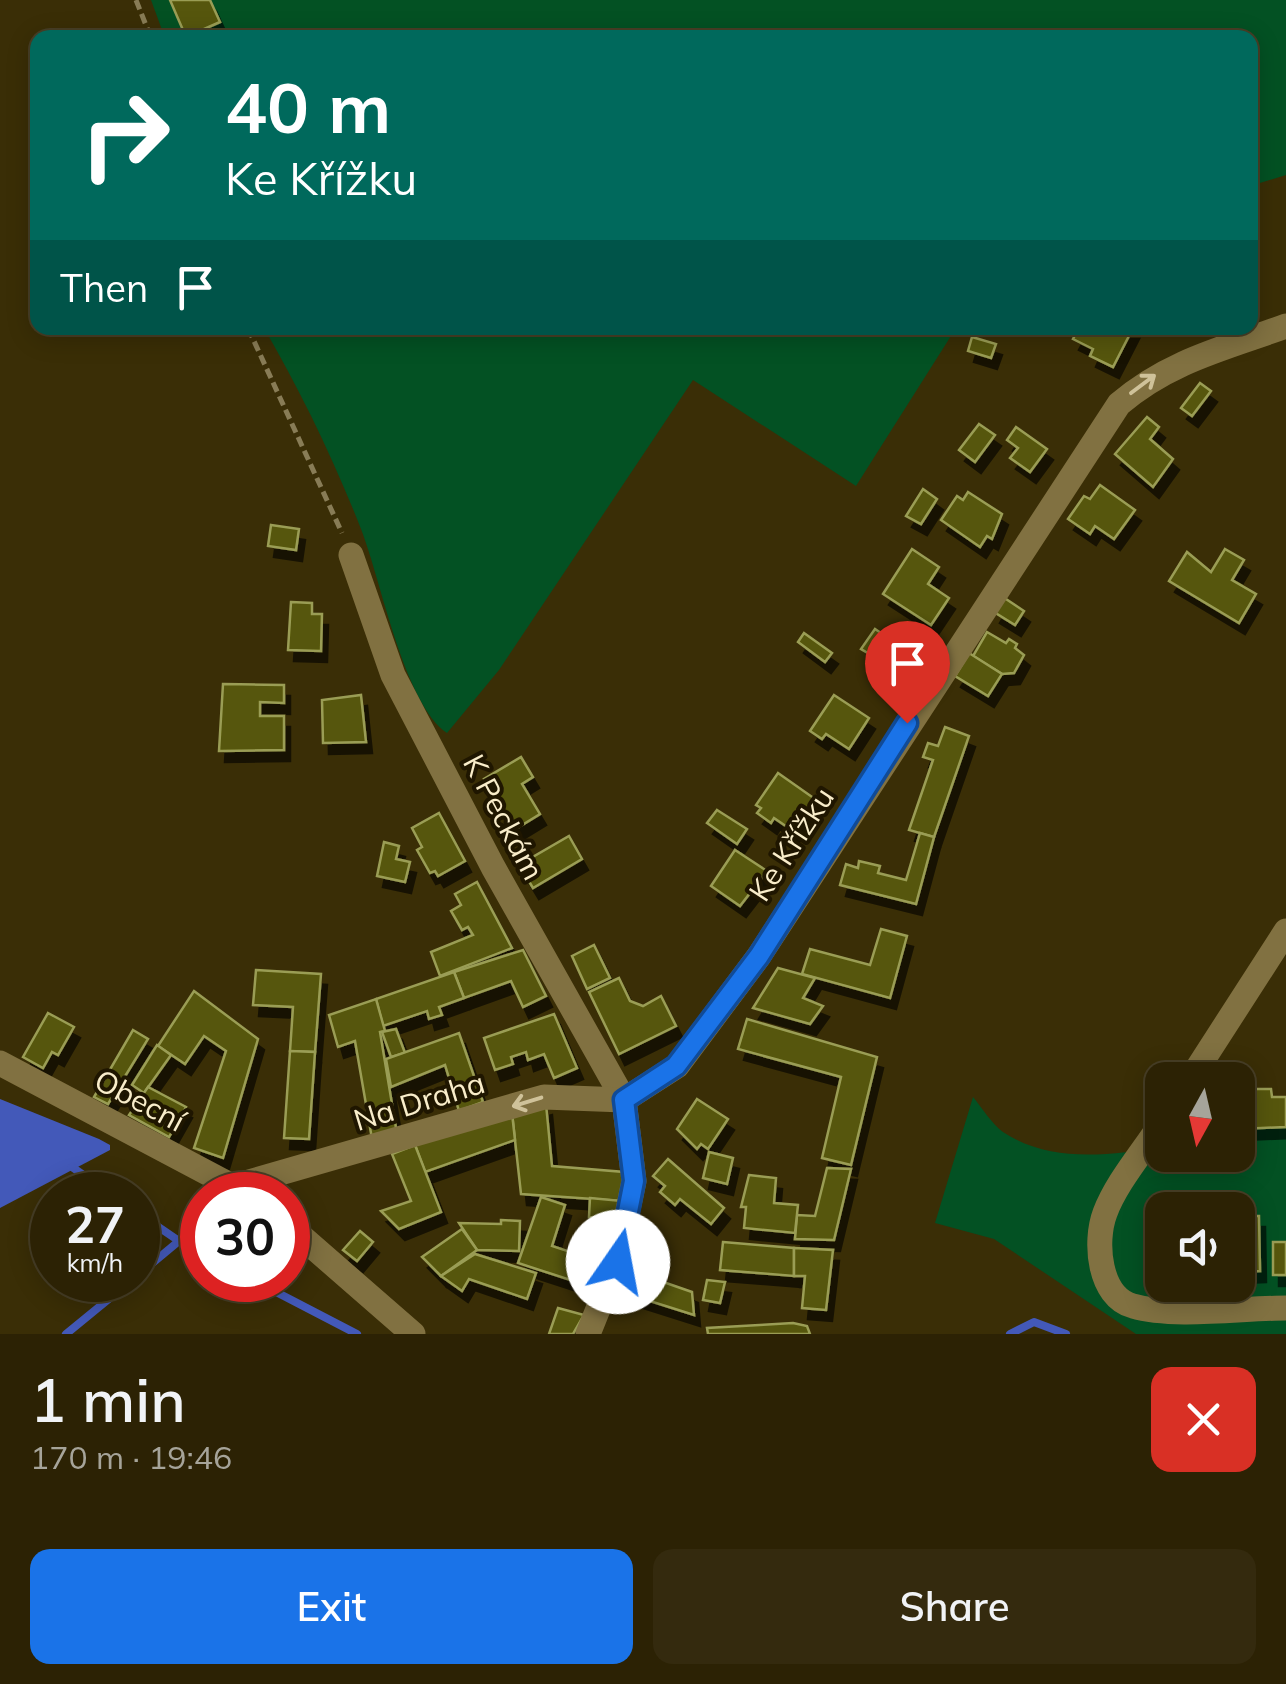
<!DOCTYPE html>
<html lang="en">
<head>
<meta charset="utf-8">
<style>
  body { margin:0; font-family:Mulish,sans-serif; background:#342a0e; color:#f1f3f6; height:100vh; display:flex; flex-direction:column; font-size:38px; white-space:nowrap }
  * { box-sizing:border-box; margin:0 }
  p { font-size:32px; color:#a6a49a }
  .icon { flex:none; width:55px; height:55px; fill:none; stroke:currentColor; stroke-width:2; stroke-linecap:round; stroke-linejoin:round }
  .map { position:relative; height:1334px; overflow:hidden }
  .side { display:flex; flex-direction:column; background:#2c2204; flex:1 }
  .side>* { flex:none }
  .hud { position:absolute; left:30px; top:30px; width:1228px; height:305px; border-radius:20px; box-shadow:0 5px 25px #0003,0 0 0 2px #483f26; background:#00695c; color:#fff; overflow:hidden }
  .needle { width:65px; rotate:188deg }
  .controls { position:absolute; left:1145px; top:1062px; display:grid; gap:20px }
  .controls a { display:grid; place-items:center; width:110px; height:110px; border-radius:20px; background:#2c2204; box-shadow:0 5px 25px #0003,0 0 0 2px #483f26; font-size:50px }
  .speed { position:absolute; left:30px; top:1172px; display:flex; gap:20px; font-size:50px; font-weight:700; text-align:center }
  .speed>* { display:grid; place-content:center; width:130px; height:130px; border-radius:50%; background:#2c2204; box-shadow:0 5px 25px #0003,0 0 0 2px #483f26; line-height:1 }
  .speed small { font-size:25px; font-weight:400 }
  .speed .limit { border:15px solid #d22; background:#fff; color:#111 }
  .pin { position:absolute; display:grid; place-items:center; width:85px; height:85px; color:#fff; margin:-102px -42px; border-radius:50% 50% 50% 0; rotate:-45deg; box-shadow:0 0 10px #0007 }
  .pin .icon { rotate:45deg }
  .me { position:absolute; width:110px; margin:-55px; rotate:12deg; stroke-linejoin:round; filter:drop-shadow(0 0 8px #0008) }
  .turn { display:flex; align-items:center; gap:35px; height:210px; padding:0 30px; font-size:45px }
  .turn .icon { width:130px; height:130px; stroke-width:2.5 }
  .turn b { display:block; font-size:70px; line-height:85px }
  .then { display:flex; align-items:center; height:95px; padding:0 30px; background:#0003; gap:20px; font-size:38px }
  .round { display:grid; place-items:center; flex:none; width:105px; height:105px; border-radius:20px; background:#342a0e }
  .headline { display:flex; align-items:center; justify-content:space-between; height:170px; padding:0 30px }
  h1 { font-size:60px; font-weight:600; line-height:75px }
  .cta { display:flex; gap:20px; margin-top:auto; padding:20px 30px }
  .cta a { flex:1; height:115px; border-radius:20px; background:#1a73e8; color:#fff; font-size:40px; font-weight:600; line-height:115px; text-align:center }
  .cta a+a { background:#342a0e; color:#f1f3f6 }
  .map>svg:first-child { display:block }
</style>
</head>
<body>
<div class="map">
<svg width="1286" height="1334" viewBox="0 0 1286 1334">
  <defs>
    <filter id="shadow"><feDropShadow dx="6" dy="11" stdDeviation="0" flood-color="#0009"/></filter>
  </defs>
  <rect width="100%" height="100%" fill="#3a2e06"/>
  <!-- green -->
  <g fill="#035123" fill-rule="evenodd">
    <polygon points="151,0 1286,0 1286,175 1250,186 1250,38 165,38"/>
    <path d="M264 328H956L856 486 693 380 499 670 447 733C404 704 381 580 361 529 334 460 301 392 264 328Z"/>
    <path d="M973 1097C982 1108 992 1124 1003 1132 1051 1164 1110 1155 1162 1147V1155H1238V1126L1286 1109V1334H1136L994 1239 935 1223ZM1162 1210H1238V1285H1162Z"/>
  </g>
  <!-- water -->
  <polygon fill="#4359b9" points="0,1099 99,1139 110,1145 110,1150 0,1208"/>
  <g fill="none" stroke-linecap="round" stroke-linejoin="round">
    <!-- stream -->
    <g stroke="#4359b9" stroke-width="8">
      <polyline points="72,1167 112,1195"/>
      <polyline points="138,1213 179,1241"/>
      <polyline points="138,1275 179,1241 202,1254"/>
      <polyline points="253,1280 357,1334"/>
      <polyline points="66,1334 132,1280"/>
      <polyline points="1010,1334 1034,1322 1066,1334"/>
    </g>
  </g>
  <!-- building -->
  <g fill="#56570a" stroke="#9a9d55" stroke-width="2.5" filter="url(#shadow)">
    <polygon points="170,0 210,0 220,22 186,37"/>
    <polygon points="1079,328 1133,328 1113,367 1090,356 1093,349 1073,339"/>
    <polygon points="972,337 996,344 991,358 968,351"/>
    <polygon points="1200,383 1211,391 1192,416 1181,408"/>
    <polygon points="1147,417 1159,427 1150,439 1173,459 1153,487 1115,454"/>
    <polygon points="979,424 995,435 975,462 959,450"/>
    <polygon points="1016,427 1047,449 1030,472 1010,458 1018,448 1007,440"/>
    <polygon points="1100,485 1135,510 1114,539 1095,526 1090,534 1068,519 1084,496 1090,499"/>
    <polygon points="923,489 937,499 921,524 906,516"/>
    <polygon points="968,492 1002,514 992,539 987,536 980,547 941,520 957,496 963,500"/>
    <polygon points="271,525 299,529 296,550 268,546"/>
    <polygon points="912,549 939,567 928,584 949,598 931,625 883,594"/>
    <polygon points="1225,549 1244,560 1232,580 1256,594 1239,623 1169,581 1187,552 1211,572"/>
    <polygon points="1003,597 1024,611 1015,625 994,612"/>
    <polygon points="291,602 312,603 312,614 322,614 321,651 288,650"/>
    <polygon points="875,629 884,635 887,630 915,649 895,679 867,661 871,655 861,649"/>
    <polygon points="987,632 1006,643 1009,639 1017,644 1015,648 1024,655 1014,673 1002,674 973,656"/>
    <polygon points="804,633 832,653 825,662 798,642"/>
    <polygon points="969,653 1002,674 988,696 955,676"/>
    <polygon points="223,684 284,685 284,703 260,702 260,716 284,716 284,750 219,751"/>
    <polygon points="361,695 366,742 323,743 322,700"/>
    <polygon points="834,695 869,718 849,749 826,734 822,739 810,731"/>
    <polygon points="945,727 969,736 934,837 909,830 933,760 923,757 928,743 938,746"/>
    <polygon points="521,757 533,777 522,784 540,814 514,830 484,779"/>
    <polygon points="778,773 815,799 793,831 774,818 771,823 757,813 761,808 756,805"/>
    <polygon points="717,810 747,829 737,844 707,823"/>
    <polygon points="439,813 465,861 438,876 435,871 430,873 417,850 422,847 412,828"/>
    <polygon points="920,833 934,837 916,904 840,885 846,864 858,868 859,861 880,866 878,873 906,880"/>
    <polygon points="569,836 582,859 533,888 519,865"/>
    <polygon points="384,842 399,846 396,859 410,862 405,882 377,876"/>
    <polygon points="735,850 767,871 740,906 711,886"/>
    <polygon points="477,882 512,948 440,976 431,952 473,935 468,927 462,930 451,911 461,905 455,894"/>
    <polygon points="881,929 907,936 890,998 802,974 810,949 870,965"/>
    <polygon points="594,945 610,978 587,989 572,956"/>
    <polygon points="523,950 546,996 523,1007 511,981 464,998 454,972"/>
    <polygon points="778,968 815,978 803,998 823,1006 810,1024 753,1008"/>
    <polygon points="256,970 321,974 315,1052 290,1051 293,1007 253,1005"/>
    <polygon points="454,972 464,998 439,1007 442,1015 429,1019 427,1011 383,1026 376,999"/>
    <polygon points="619,978 630,1001 643,1006 661,996 676,1026 619,1054 589,992"/>
    <polygon points="194,991 258,1039 223,1158 194,1148 226,1051 204,1036 185,1064 158,1046"/>
    <polygon points="376,999 385,1031 380,1032 397,1134 372,1139 355,1041 338,1047 329,1015"/>
    <polygon points="48,1013 74,1027 58,1055 52,1052 43,1068 23,1057"/>
    <polygon points="554,1014 577,1068 554,1078 544,1054 528,1060 526,1052 511,1057 513,1064 495,1070 484,1038"/>
    <polygon points="747,1019 877,1057 851,1165 822,1158 841,1077 738,1049"/>
    <polygon points="396,1029 405,1053 391,1057 382,1032"/>
    <polygon points="133,1030 148,1039 108,1104 94,1097"/>
    <polygon points="459,1033 483,1102 459,1111 445,1065 391,1087 386,1059"/>
    <polygon points="157,1045 171,1055 144,1093 132,1085"/>
    <polygon points="290,1051 315,1052 309,1139 284,1138"/>
    <polygon points="148,1087 186,1107 169,1137 129,1115"/>
    <polygon points="1243,1089 1271,1089 1272,1097 1286,1097 1286,1127 1240,1129"/>
    <polygon points="697,1099 728,1119 708,1149 701,1144 697,1149 677,1129"/>
    <polygon points="546,1104 552,1166 624,1172 622,1201 521,1194 512,1113"/>
    <polygon points="512,1113 515,1140 425,1172 415,1145"/>
    <polygon points="415,1145 441,1212 399,1229 381,1211 411,1201 392,1154"/>
    <polygon points="709,1152 733,1158 727,1184 703,1178"/>
    <polygon points="668,1159 724,1208 711,1224 680,1199 675,1205 660,1192 665,1186 653,1176"/>
    <polygon points="827,1168 851,1169 834,1240 795,1239 797,1215 815,1216"/>
    <polygon points="749,1175 776,1178 774,1203 798,1205 795,1233 744,1228 746,1207 741,1207"/>
    <polygon points="541,1197 565,1205 552,1246 604,1263 595,1288 518,1263"/>
    <polygon points="590,1198 622,1201 617,1219 589,1217"/>
    <polygon points="1238,1216 1259,1216 1260,1271 1238,1272"/>
    <polygon points="501,1220 520,1221 519,1251 477,1250 459,1223 501,1224"/>
    <polygon points="462,1229 477,1250 441,1276 422,1257"/>
    <polygon points="360,1231 373,1242 357,1261 343,1250"/>
    <polygon points="1156,1241 1162,1241 1162,1272 1157,1272"/>
    <polygon points="723,1242 794,1248 794,1276 720,1270"/>
    <rect x="1273" y="1242" width="13" height="33"/>
    <polygon points="794,1248 833,1250 826,1310 802,1308 805,1276 794,1276"/>
    <polygon points="475,1254 536,1273 527,1299 469,1279 462,1291 441,1276"/>
    <polygon points="623,1268 692,1292 694,1315 615,1290"/>
    <polygon points="707,1280 725,1282 720,1303 703,1300"/>
    <polygon points="558,1308 584,1315 573,1334 549,1334"/>
    <polygon points="793,1323 807,1326 810,1334 708,1334 707,1328"/>
  </g>
  <g fill="none" stroke-linecap="round" stroke-linejoin="round">
    <!-- path -->
    <g stroke="#887c56" stroke-width="5" stroke-dasharray="10 5" stroke-linecap="butt">
      <polyline points="136,0 151,38"/>
      <polyline points="248,328 342,533"/>
    </g>
    <!-- minor -->
    <g stroke="#817141" stroke-width="25">
      <polyline points="351,555 393,675 493,867 624,1100 634,1181 617,1262 588,1334"/>
      <polyline points="0,1063 249,1195"/>
      <polyline points="1190,1080 1286,931"/>
      <path d="M624 1100 677 1066 759 956 1119 404C1169 361 1225 348 1286 326"/>
      <path d="M1162 1122C1144 1151 1117 1181 1105 1213 1094 1242 1099 1297 1133 1306 1174 1318 1242 1308 1286 1308"/>
      <polyline points="235,1186 544,1097 624,1100"/>
      <polyline points="288,1225 413,1334"/>
    </g>
  </g>
  <!-- one-way arrows -->
  <defs><path id="oneway-shaft" d="M-6 0H5M1.5-3L5.5 0L1.5 3" fill="none" stroke-width="1.6" stroke-linecap="round" stroke-linejoin="round" transform="scale(2.5)"/></defs>
  <g stroke="#cfc29a">
    <use href="#oneway-shaft" transform="translate(1143 384) rotate(-37)"/>
    <use href="#oneway-shaft" transform="translate(527 1102) rotate(163)"/>
  </g>
  <g fill="none" stroke-linecap="round" stroke-linejoin="round">
    <defs>
      <polyline id="route" points="618,1262 634,1181 624,1100 676,1066 759,956 907,723"/>
    </defs>
    <!-- route casing -->
    <use href="#route" stroke="#114b97" stroke-width="25"/>
    <!-- route -->
    <use href="#route" stroke="#1a73e8" stroke-width="18"/>
  </g>
  <g text-anchor="middle" dominant-baseline="central" stroke-width="8" stroke-linejoin="round" paint-order="stroke">
    <!-- street labels -->
    <g font-size="30" fill="#f9edca" stroke="#1f1600">
      <text transform="translate(504 817) rotate(62)">K Peckám</text>
      <text transform="translate(791 844) rotate(-57)">Ke Křížku</text>
      <text transform="translate(140 1100) rotate(28)">Obecní</text>
      <text transform="translate(419 1101) rotate(-17)">Na Draha</text>
    </g>
  </g>
</svg>
<div class="controls">
<a><svg class="needle" viewBox="-14 -14 28 28"><path d="M0-13l5 13h-10z" fill="#e53935"/><path d="M0 13l5-13h-10z" fill="#a6a49a"/></svg></a>
<a><svg class="icon" aria-label="sound" viewBox="0 0 24 24"><path d="M4 9h4l5-4v14l-5-4H4zM17 9q2 3 0 6"/></svg></a>
</div>
<div class="speed"><div>27<small>km/h</small></div><div class="limit">30</div></div>
<div class="pin" style="left:907px;top:723px;background:#d93025"><svg class="icon" aria-label="arrive" viewBox="0 0 24 24"><path d="M6 21V4h12l-3 4 3 4H6"/></svg></div>
<svg class="me" style="left:618px;top:1262px" viewBox="-20 -20 40 40"><circle r="19" fill="#fff"/><path d="M0-13L10 11 0 6-10 11z" fill="#1a73e8"/></svg>
<div class="hud">
<div class="turn"><svg class="icon" aria-label="right" viewBox="0 0 24 24"><path d="M7 20v-9h11M14 6l5 5-5 5"/></svg><div><b>40 m</b>Ke Křížku</div></div>
<div class="then">Then<svg class="icon" aria-label="arrive" viewBox="0 0 24 24"><path d="M6 21V4h12l-3 4 3 4H6"/></svg></div>
</div>
</div>
<section class="side">
<div class="headline"><div><h1>1 min</h1><p>170 m · 19:46</p></div><a class="round" style="background:#d93025;color:#fff"><svg class="icon" aria-label="close" viewBox="0 0 24 24"><path d="M6 6l12 12M18 6L6 18"/></svg></a></div>
<div class="cta"><a>Exit</a><a>Share</a></div>
</section>
</body>
</html>
